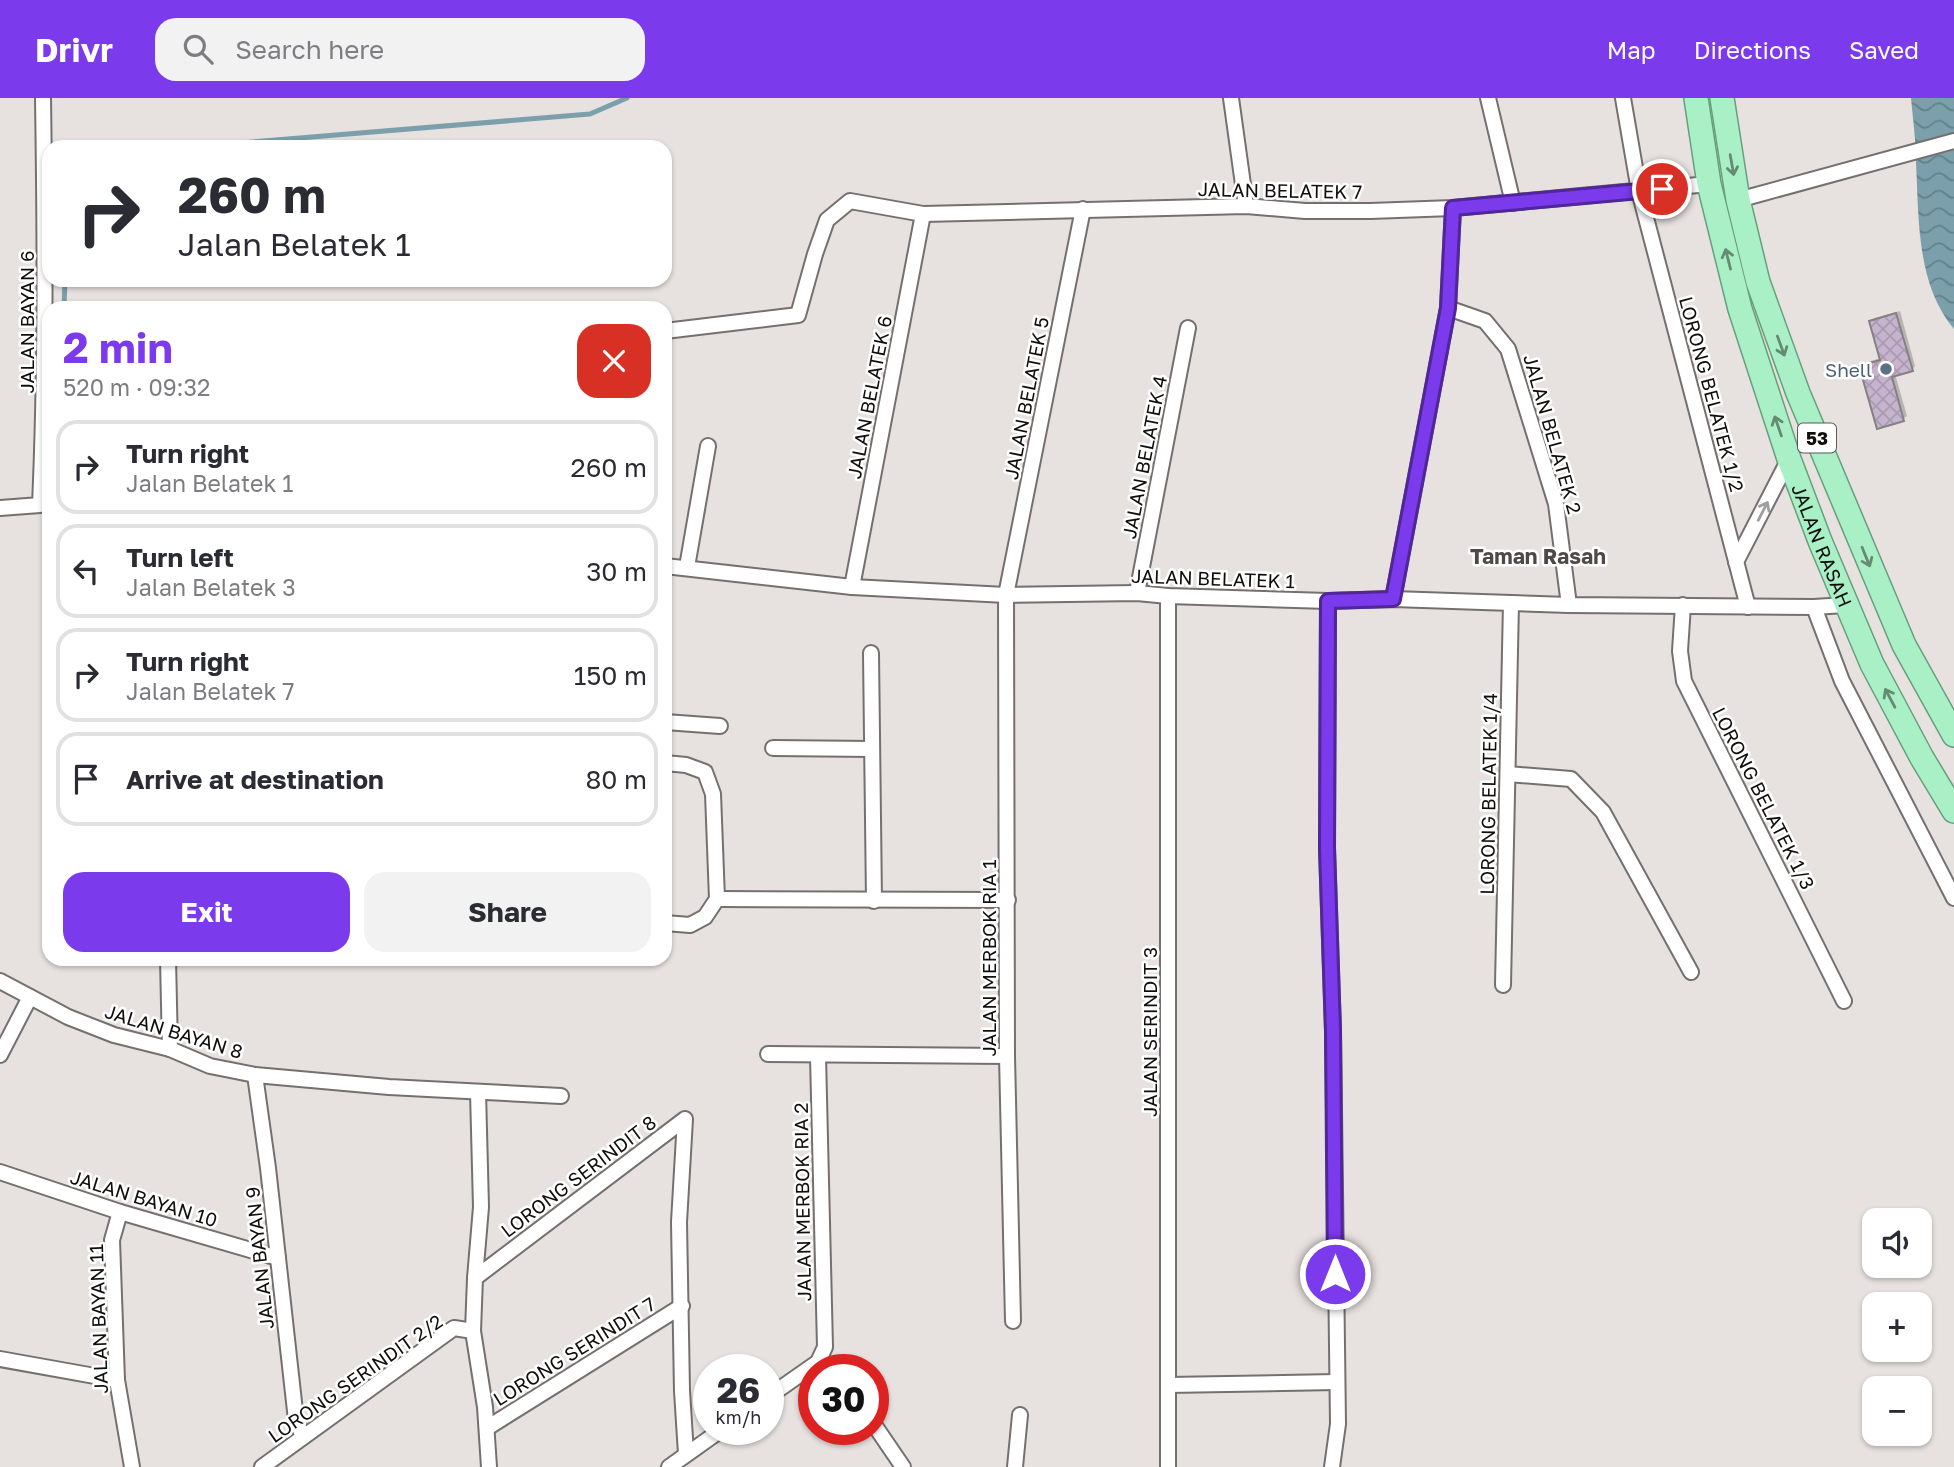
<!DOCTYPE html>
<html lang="en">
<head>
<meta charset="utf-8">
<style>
  body { margin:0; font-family:"Golos Text",sans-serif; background:#f2f2f3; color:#2b2b33; height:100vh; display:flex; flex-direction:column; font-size:26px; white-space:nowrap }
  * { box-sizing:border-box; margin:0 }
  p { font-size:23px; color:#7c7c81 }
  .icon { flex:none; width:38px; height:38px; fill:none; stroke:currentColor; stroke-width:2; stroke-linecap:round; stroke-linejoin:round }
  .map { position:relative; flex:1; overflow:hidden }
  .sheet { position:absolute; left:42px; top:203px; width:630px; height:665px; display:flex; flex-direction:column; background:#fff; border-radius:21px; box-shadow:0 2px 5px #0004 }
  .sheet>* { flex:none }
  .guide { position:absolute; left:42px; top:42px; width:630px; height:147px; border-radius:21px; box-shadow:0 2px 5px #0004; background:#fff; color:#2b2b33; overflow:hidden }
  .buttons { position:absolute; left:1862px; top:1110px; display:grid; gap:14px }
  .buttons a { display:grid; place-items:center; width:70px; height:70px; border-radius:14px; background:#fff; box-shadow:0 2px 5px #0004; font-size:35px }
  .speed { position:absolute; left:693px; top:1256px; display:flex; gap:14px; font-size:35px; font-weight:700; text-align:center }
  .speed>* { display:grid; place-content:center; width:91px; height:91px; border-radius:50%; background:#fff; box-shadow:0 2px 5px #0004; line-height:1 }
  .speed small { font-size:18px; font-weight:400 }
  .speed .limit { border:10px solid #d22; background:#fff; color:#111 }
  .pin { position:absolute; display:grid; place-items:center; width:60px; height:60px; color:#fff; margin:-30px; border:4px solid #fff; border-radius:50%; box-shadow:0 2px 7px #0007 }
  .me { position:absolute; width:77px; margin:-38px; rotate:0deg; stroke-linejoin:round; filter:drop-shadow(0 0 5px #0008) }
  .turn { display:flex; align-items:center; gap:24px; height:147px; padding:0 21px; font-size:32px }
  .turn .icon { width:91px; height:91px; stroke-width:2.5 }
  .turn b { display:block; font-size:49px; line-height:60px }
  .round { display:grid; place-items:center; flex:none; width:74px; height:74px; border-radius:21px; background:#f2f2f3 }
  .head { display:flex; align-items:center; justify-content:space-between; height:119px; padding:0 21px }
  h1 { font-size:42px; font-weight:700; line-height:52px; color:#7c3aed }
  .primary-button { display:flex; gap:14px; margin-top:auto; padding:14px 21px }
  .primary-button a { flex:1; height:80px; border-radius:21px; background:#7c3aed; color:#fff; font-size:28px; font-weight:700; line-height:80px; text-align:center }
  .primary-button a+a { background:#f2f2f3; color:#2b2b33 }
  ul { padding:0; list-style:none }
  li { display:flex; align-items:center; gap:21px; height:94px; margin:0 14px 10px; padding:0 7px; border:4px solid #e1e1e2; border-radius:21px }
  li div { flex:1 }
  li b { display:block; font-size:26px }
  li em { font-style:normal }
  header { display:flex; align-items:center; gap:42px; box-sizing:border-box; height:98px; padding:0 35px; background:#7c3aed; color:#fff }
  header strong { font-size:33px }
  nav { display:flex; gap:38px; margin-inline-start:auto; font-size:24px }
  .search { width:490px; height:63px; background:#f2f2f3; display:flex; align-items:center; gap:18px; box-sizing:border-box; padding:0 24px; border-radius:21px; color:#7c7c81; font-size:26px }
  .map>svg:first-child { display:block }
</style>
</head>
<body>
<header>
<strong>Drivr</strong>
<div class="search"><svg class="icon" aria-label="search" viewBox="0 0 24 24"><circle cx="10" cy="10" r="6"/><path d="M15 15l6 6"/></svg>Search here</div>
<nav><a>Map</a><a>Directions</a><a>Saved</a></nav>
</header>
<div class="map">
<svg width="1954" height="1369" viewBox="0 0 1954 1369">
  <defs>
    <pattern id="water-waves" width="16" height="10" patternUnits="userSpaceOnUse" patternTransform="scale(1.75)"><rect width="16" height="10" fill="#7ba0ab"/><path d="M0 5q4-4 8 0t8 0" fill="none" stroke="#63818a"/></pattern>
    <pattern id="building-cross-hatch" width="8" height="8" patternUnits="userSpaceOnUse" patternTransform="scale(1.75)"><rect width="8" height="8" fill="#c6b4cf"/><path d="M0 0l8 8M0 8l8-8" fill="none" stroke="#a99ab1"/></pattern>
  </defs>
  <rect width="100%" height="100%" fill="#e7e2df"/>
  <!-- water -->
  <path fill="url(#water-waves)" d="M1911 0H1954V231C1916 186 1919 120 1916 65 1916 43 1913 22 1911 0Z"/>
  <!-- shadow -->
  <polygon fill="#0003" points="1900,213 1915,268 1912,272 1895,276 1907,318 1903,321 1861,268 1864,265 1881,260 1871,224 1875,220"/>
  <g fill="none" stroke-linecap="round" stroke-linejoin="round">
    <!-- stream -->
    <g stroke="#7ba0ab" stroke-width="5">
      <polyline points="192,49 590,16 627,0"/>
      <polyline points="64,210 65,182"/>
    </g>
  </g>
  <!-- building -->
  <polygon fill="url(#building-cross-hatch)" stroke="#848185" stroke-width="2" points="1896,215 1913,273 1892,279 1904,323 1877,331 1859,268 1880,262 1869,223"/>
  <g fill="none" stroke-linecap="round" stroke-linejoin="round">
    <defs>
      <g id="minor">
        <polyline points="1231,0 1246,108"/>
        <polyline points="1488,0 1513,105"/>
        <polyline points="1623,0 1639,93 1748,509"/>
        <polyline points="1738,102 1954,43"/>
        <polyline points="1448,210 1485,223 1508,251 1556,406 1569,507"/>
        <polyline points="665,233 798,217 815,156 827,122 850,103 923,116 1246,108 1305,113 1370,113 1453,110 1709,86"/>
        <path d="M0 410 40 407C46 272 45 136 43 0"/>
        <polyline points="1736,464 1789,361"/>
        <polyline points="665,468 852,489 1006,497 1137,495 1168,498 1328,503 1393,501 1569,507 1814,509 1845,507"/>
        <polyline points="687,469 708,348"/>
        <polyline points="852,489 923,116"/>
        <polyline points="1137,495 1188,230"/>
        <polyline points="1393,501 1448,210 1453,110"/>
        <polyline points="1328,503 1327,750 1333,933 1338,1326 1332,1369"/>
        <polyline points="1683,507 1680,553 1684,583 1844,903"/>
        <polyline points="1814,509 1842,583 1954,800"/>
        <polyline points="871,555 874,803"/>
        <polyline points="665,624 720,628"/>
        <polyline points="773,650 872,651"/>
        <polyline points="665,665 686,667 705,674 713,696 717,801 705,819 690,827 665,825"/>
        <polyline points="1508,676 1571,681 1603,714 1691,874"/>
        <polyline points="717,801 1008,802"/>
        <polyline points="168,861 170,951"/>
        <polyline points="0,883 68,919 114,937 170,951 210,968 255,977 389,989 561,998"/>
        <polyline points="1503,887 1511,505"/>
        <polyline points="768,956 1007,958"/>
        <polyline points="0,957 30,899"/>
        <polyline points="255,977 268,1070 296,1322 303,1339"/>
        <polyline points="478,994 481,1109 475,1180 473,1233 485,1309 489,1369"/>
        <polyline points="0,1074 120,1114 278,1160"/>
        <polyline points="120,1114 112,1142 117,1282 132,1369"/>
        <polyline points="475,1180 685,1021 679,1124 682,1293 686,1356"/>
        <polyline points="1013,1223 1007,958 1006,497 1083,111"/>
        <polyline points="0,1261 117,1282"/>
        <polyline points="1168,1287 1336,1284"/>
        <polyline points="768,1299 818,1264 825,1249 818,958"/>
        <polyline points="873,1325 903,1369"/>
        <polyline points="487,1330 682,1208"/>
        <polyline points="262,1369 454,1230 473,1233"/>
        <polyline points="669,1369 721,1332"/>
        <polyline points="1015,1369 1020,1317"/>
        <polyline points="1168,1369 1168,498"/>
      </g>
      <g id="trunk">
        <path id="s1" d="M1696 0 1709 86 1740 211 1789 361 1820 443 1872 566 1922 660 1954 713"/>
        <polyline points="1722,0 1738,102 1758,184 1798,295 1904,547 1954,637"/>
      </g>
    </defs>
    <!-- minor casing -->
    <use href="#minor" stroke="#75706e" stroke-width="18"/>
    <!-- trunk casing -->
    <use href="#trunk" stroke="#679f7c" stroke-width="26"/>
    <!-- minor -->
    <use href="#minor" stroke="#fff" stroke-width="14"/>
    <!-- trunk -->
    <use href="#trunk" stroke="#aaf0c6" stroke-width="23"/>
  </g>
  <!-- one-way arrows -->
  <defs><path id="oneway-shaft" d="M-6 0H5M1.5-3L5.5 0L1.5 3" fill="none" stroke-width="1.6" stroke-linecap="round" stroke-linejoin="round" transform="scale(1.75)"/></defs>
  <g stroke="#658b73">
    <use href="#oneway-shaft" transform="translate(1732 67) rotate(80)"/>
    <use href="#oneway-shaft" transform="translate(1728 161) rotate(-104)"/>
    <use href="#oneway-shaft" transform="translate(1781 248) rotate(70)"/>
    <use href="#oneway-shaft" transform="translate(1778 328) rotate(-109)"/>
    <use href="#oneway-shaft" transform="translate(1866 459) rotate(68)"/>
    <use href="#oneway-shaft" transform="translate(1890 600) rotate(-118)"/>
  </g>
  <use stroke="#a09f9f" href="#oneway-shaft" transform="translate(1763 413) rotate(-63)"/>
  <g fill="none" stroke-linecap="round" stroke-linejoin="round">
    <defs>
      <polyline id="route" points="1335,1176 1333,933 1327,750 1328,503 1393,501 1448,210 1453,110 1662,91"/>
    </defs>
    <!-- route casing -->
    <use href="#route" stroke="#51269a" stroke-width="18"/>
    <!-- route -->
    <use href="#route" stroke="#7c3aed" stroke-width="12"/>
  </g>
  <!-- markers -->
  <circle fill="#5c6f8a" stroke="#fff" stroke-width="2.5" cx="1886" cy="271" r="7"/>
  <g text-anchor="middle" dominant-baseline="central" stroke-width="5" stroke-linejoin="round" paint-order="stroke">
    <!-- shield labels -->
    <rect fill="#fff" stroke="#585756" stroke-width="2" x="1798" y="325.5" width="38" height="29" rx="5"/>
    <g font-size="18" font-weight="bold" fill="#110f0e">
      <text x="1817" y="340">53</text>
    </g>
    <!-- street labels -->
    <g font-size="19" fill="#110f0e" stroke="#fff">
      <text transform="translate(1280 92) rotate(1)">JALAN BELATEK 7</text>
      <text transform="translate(26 224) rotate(-90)">JALAN BAYAN 6</text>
      <text transform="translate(1712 296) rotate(75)">LORONG BELATEK 1/2</text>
      <text transform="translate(869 299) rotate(-79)">JALAN BELATEK 6</text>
      <text transform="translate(1026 300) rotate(-79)">JALAN BELATEK 5</text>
      <text transform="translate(1553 336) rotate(74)">JALAN BELATEK 2</text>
      <text transform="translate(1144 359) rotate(-79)">JALAN BELATEK 4</text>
      <text stroke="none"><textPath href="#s1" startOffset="466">JALAN RASAH</textPath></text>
      <text transform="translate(1213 480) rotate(2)">JALAN BELATEK 1</text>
      <text transform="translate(1488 696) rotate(-89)">LORONG BELATEK 1/4</text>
      <text transform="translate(1764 700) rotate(63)">LORONG BELATEK 1/3</text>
      <text transform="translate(988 860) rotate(-90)">JALAN MERBOK RIA 1</text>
      <text transform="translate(174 933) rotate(17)">JALAN BAYAN 8</text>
      <text transform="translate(1149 934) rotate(-90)">JALAN SERINDIT 3</text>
      <text transform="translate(578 1078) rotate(-37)">LORONG SERINDIT 8</text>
      <text transform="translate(144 1100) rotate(17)">JALAN BAYAN 10</text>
      <text transform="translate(802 1104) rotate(-91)">JALAN MERBOK RIA 2</text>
      <text transform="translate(259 1160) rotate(-96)">JALAN BAYAN 9</text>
      <text transform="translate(98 1221) rotate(-92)">JALAN BAYAN 11</text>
      <text transform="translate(574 1253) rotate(-32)">LORONG SERINDIT 7</text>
      <text transform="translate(355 1280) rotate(-35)">LORONG SERINDIT 2/2</text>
    </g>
    <!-- service labels -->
    <g font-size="19" fill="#4e5e75" stroke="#fff" text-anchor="end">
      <text x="1872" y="271">Shell</text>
    </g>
    <!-- neighbourhood labels -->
    <g font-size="21" font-weight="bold" fill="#4e4947" stroke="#fff">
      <text x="1538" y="458">Taman Rasah</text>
    </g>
  </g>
</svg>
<div class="buttons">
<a><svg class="icon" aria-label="sound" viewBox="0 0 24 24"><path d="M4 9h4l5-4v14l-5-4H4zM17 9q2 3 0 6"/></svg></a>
<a>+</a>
<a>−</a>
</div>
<div class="speed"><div>26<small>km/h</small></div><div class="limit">30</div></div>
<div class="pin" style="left:1662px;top:91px;background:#d93025"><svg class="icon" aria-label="arrive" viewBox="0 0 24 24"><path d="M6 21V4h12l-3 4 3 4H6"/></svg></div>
<svg class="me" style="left:1335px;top:1176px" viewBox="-20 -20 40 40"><circle r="17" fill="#7c3aed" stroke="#fff" stroke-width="3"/><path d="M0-11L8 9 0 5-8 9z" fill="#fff"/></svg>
<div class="guide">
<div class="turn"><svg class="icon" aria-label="right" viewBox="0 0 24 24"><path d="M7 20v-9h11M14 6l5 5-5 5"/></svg><div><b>260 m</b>Jalan Belatek 1</div></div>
</div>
<section class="sheet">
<div class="head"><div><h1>2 min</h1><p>520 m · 09:32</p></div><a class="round" style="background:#d93025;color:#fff"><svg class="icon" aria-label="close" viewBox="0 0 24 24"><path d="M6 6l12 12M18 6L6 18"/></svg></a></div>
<ul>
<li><svg class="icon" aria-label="right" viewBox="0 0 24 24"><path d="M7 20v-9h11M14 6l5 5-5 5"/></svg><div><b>Turn right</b><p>Jalan Belatek 1</p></div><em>260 m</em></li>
<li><svg class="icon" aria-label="left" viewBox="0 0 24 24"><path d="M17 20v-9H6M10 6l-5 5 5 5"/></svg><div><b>Turn left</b><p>Jalan Belatek 3</p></div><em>30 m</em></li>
<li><svg class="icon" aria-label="right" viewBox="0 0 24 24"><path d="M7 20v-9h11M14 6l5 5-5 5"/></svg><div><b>Turn right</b><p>Jalan Belatek 7</p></div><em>150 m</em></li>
<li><svg class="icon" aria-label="arrive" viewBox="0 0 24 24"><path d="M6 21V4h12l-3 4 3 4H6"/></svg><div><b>Arrive at destination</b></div><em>80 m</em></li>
</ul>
<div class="primary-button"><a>Exit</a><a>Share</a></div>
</section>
</div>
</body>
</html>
